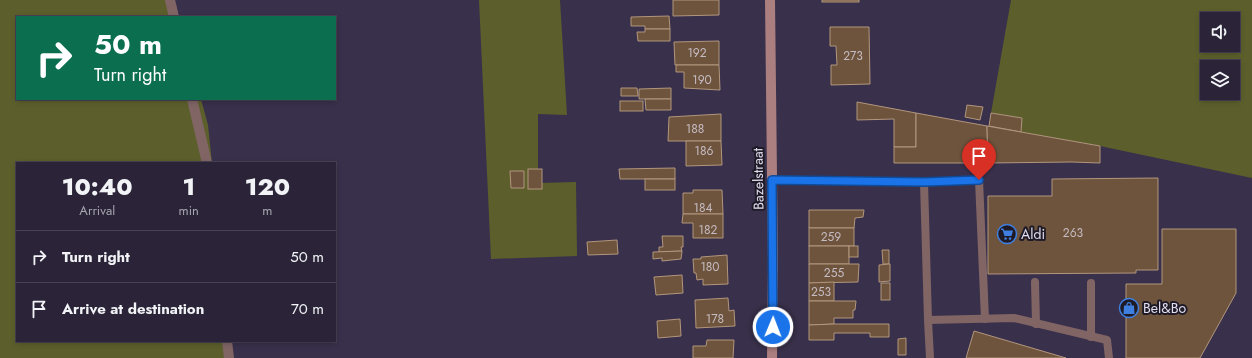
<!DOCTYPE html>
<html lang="en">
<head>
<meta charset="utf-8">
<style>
  body { margin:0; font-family:Jost,sans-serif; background:#332c40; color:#f1f3f6; height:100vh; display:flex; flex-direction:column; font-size:15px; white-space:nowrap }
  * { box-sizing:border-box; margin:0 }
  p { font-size:13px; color:#a6a4ae }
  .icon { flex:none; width:22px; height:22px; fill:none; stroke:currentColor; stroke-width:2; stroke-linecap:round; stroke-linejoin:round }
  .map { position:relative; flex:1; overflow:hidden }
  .drawer { position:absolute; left:16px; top:162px; width:320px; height:180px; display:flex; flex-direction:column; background:#2b2438; border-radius:0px; box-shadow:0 2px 6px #0003,0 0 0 1px #474153 }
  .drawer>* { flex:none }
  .hud { position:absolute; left:16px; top:16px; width:320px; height:84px; border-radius:0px; box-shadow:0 2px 6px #0003,0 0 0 1px #474153; background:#0b6e4f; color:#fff; overflow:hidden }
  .tools { position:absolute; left:1200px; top:12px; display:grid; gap:8px }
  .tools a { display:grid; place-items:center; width:40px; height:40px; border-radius:0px; background:#2b2438; box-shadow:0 2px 6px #0003,0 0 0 1px #474153; font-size:20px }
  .pin { position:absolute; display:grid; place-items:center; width:34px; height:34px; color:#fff; margin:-41px -17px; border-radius:50% 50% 50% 0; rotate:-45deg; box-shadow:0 0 4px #0007 }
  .pin .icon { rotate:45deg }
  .me { position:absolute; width:44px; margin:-22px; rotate:1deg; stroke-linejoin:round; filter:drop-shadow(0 0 3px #0008) }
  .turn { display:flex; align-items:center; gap:14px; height:84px; padding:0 12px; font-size:18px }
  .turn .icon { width:52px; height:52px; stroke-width:2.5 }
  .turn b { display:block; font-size:28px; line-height:34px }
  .eta { display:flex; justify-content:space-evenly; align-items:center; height:68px; text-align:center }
  .eta b { font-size:24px; font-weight:800; line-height:28px }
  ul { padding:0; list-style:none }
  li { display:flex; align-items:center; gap:12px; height:52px; padding:0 12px; border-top:1px solid #474153 }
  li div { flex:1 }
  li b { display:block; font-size:15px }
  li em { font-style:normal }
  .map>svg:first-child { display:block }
</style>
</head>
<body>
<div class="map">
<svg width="1252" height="358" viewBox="0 0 1252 358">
  <rect width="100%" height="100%" fill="#39304b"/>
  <!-- green -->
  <g fill="#5c5f2c" fill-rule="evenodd">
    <polygon points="0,0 174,0 179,17 17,17 17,99 201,99 208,125 212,163 17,163 17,341 229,341 230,358 0,358"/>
    <polygon points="479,0 560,0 567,115 538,114 538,183 576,182 577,256 491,259"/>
    <path d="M1011 0H1252V178L1100 146 1021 132 1022 118 991 113ZM1207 19H1233V45H1207ZM1207 67H1233V93H1207Z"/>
  </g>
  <!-- building -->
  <g fill="#6e543d" stroke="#b2967e">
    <polygon points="673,0 719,0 719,15 673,16"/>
    <rect x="822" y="0" width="37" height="2"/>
    <polygon points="669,16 670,29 645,29 645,26 631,26 631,17"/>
    <polygon points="830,27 869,27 870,84 831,85 831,65 837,65 836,46 830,46"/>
    <polygon points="645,29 670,29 670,41 638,41 637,32 645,32"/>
    <polygon points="719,41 719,65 675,65 674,42"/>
    <polygon points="676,65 719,65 720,90 684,88 684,72 676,72"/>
    <polygon points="621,88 637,88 638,96 621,96"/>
    <polygon points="671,88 671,99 639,99 639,89"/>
    <polygon points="645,99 671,99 671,110 646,110"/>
    <rect x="620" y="101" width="23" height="10"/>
    <polygon points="857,102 916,113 916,147 894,147 894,119 857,120"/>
    <polygon points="967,105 983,107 980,120 965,117"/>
    <polygon points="916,113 987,126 988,163 894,163 894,147 916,147"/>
    <polygon points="991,113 1022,118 1021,132 989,126"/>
    <polygon points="721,114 721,141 668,141 669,117"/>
    <polygon points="987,126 1100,146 1100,163 1072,162 988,163"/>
    <polygon points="686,141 721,141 722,165 686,166"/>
    <polygon points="675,168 675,179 620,179 619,169"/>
    <rect x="528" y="169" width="14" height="20"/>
    <polygon points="510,171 524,171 524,188 511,188"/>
    <polygon points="1158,178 1158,270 1136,270 1136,273 988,274 988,196 1052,196 1052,179"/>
    <rect x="645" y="179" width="30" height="11"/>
    <polygon points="693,190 722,190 723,214 683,214 683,193 693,193"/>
    <polygon points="809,210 864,210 863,217 855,218 854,228 809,228"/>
    <polygon points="683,214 723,214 723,238 693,238 693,223 682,223"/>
    <rect x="809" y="228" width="45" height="18"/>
    <polygon points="1162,229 1236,229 1236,293 1200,358 1126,358 1126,284 1162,284"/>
    <polygon points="662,236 683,236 683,247 681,247 682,251 659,252 659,247 663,247"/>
    <polygon points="617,240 618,254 588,255 587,242"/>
    <rect x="809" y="246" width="40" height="18"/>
    <rect x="849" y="246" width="9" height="11"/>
    <polygon points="882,250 889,250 889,264 883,264"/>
    <polygon points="682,251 681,259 662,261 662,258 653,259 653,252"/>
    <polygon points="727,255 728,284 703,285 703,279 697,280 696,273 694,273 693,259 701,259 701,257"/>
    <polygon points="809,264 859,264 858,282 809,283"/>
    <polygon points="889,264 890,264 890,281 879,282 879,265"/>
    <polygon points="682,275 683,293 656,295 654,277"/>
    <polygon points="834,282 834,301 809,301 809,283"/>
    <rect x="881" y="283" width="9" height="17"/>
    <polygon points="728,298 729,311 734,310 735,326 696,328 695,300"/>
    <polygon points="809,301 856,301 855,310 853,310 853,318 834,318 834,324 809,325"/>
    <polygon points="680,319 681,336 658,338 657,321"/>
    <polygon points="834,324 889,324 889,337 870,337 870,333 834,333 834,340 809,340 809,325"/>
    <polygon points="974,331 1066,358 966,358"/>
    <polygon points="906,338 906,355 898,355 898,339"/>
    <polygon points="707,340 734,340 733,358 693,358 693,346 706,346"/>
  </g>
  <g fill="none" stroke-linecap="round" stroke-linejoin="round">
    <!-- service -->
    <g stroke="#816565" stroke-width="8">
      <polyline points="772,180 924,182 928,320 1014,318 1107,340 1109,358"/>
      <polyline points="924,182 979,180 985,319"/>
      <polyline points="1035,282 1036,324"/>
      <polyline points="1091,283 1091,337"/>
      <polyline points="928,320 930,358"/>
    </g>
    <!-- minor -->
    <g stroke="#816565" stroke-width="10">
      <polyline points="170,0 174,17"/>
      <polyline points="192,99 207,163"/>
      <polyline points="227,341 229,358"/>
    </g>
    <!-- secondary -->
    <polyline stroke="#ab7f7f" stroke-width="10" points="770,0 773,264 772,358"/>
  </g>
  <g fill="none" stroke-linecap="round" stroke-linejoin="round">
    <defs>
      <polyline id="route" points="773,327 772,180 924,182 979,180"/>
    </defs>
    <!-- route casing -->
    <use href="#route" stroke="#114b97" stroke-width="10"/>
    <!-- route -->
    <use href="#route" stroke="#1a73e8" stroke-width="7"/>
  </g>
  <!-- icons -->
  <defs>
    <symbol id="supermarket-ring" viewBox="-11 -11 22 22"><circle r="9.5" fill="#1e1b27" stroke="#3f7fe0" stroke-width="1.5"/><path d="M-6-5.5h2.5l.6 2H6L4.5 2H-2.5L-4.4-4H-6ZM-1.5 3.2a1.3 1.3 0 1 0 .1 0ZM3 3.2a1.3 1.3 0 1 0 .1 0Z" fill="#3f7fe0"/></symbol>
    <symbol id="shop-ring" viewBox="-11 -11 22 22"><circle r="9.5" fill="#1e1b27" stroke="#3f7fe0" stroke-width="1.5"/><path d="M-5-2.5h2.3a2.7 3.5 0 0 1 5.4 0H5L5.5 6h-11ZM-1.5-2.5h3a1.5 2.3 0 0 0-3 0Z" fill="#3f7fe0"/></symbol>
  </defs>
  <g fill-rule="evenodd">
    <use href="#supermarket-ring" x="996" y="223" width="22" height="22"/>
    <use href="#shop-ring" x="1118" y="297" width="22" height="22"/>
  </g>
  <g text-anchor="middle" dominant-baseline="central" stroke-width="4" stroke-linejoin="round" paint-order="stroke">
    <!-- number labels -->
    <g font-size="12" fill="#c5bbc2">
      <text x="697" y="53">192</text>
      <text x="853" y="56">273</text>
      <text x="702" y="80">190</text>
      <text x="695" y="129">188</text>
      <text x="704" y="151">186</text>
      <text x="703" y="208">184</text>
      <text x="708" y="230">182</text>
      <text x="1073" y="233">263</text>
      <text x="831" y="237">259</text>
      <text x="710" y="267">180</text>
      <text x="834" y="273">255</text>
      <text x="821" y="292">253</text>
      <text x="715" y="319">178</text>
    </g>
    <!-- street labels -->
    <g font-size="14" fill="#e2ddef" stroke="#1e1b27">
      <text transform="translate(758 179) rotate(-91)">Bazelstraat</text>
    </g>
    <!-- poi labels -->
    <g font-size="14" fill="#e2ddef" stroke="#1e1b27" text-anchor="start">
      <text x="1021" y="234">Aldi</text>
      <text x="1143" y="308">Bel&amp;Bo</text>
    </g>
  </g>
</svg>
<div class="tools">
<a><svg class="icon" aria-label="sound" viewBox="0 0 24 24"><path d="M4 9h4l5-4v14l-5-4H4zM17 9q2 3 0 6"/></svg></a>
<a><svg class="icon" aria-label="layers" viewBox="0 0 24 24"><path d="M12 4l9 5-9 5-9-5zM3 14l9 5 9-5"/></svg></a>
</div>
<div class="pin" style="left:979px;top:180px;background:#d93025"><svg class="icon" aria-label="arrive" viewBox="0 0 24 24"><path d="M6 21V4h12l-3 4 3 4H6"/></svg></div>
<svg class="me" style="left:773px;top:327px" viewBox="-20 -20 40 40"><circle r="17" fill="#1a73e8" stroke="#fff" stroke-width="3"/><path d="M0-11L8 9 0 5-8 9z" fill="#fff"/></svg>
<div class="hud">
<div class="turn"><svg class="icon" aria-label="right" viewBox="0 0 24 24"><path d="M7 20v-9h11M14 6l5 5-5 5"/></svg><div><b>50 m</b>Turn right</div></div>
</div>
<section class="drawer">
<div class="eta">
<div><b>10:40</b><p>Arrival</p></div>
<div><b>1</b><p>min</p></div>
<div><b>120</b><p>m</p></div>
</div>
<ul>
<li><svg class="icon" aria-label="right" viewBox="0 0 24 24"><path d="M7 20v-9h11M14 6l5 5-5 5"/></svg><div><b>Turn right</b></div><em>50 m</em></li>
<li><svg class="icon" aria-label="arrive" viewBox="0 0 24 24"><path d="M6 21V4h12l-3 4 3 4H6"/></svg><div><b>Arrive at destination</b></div><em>70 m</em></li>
</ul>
</section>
</div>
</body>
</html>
